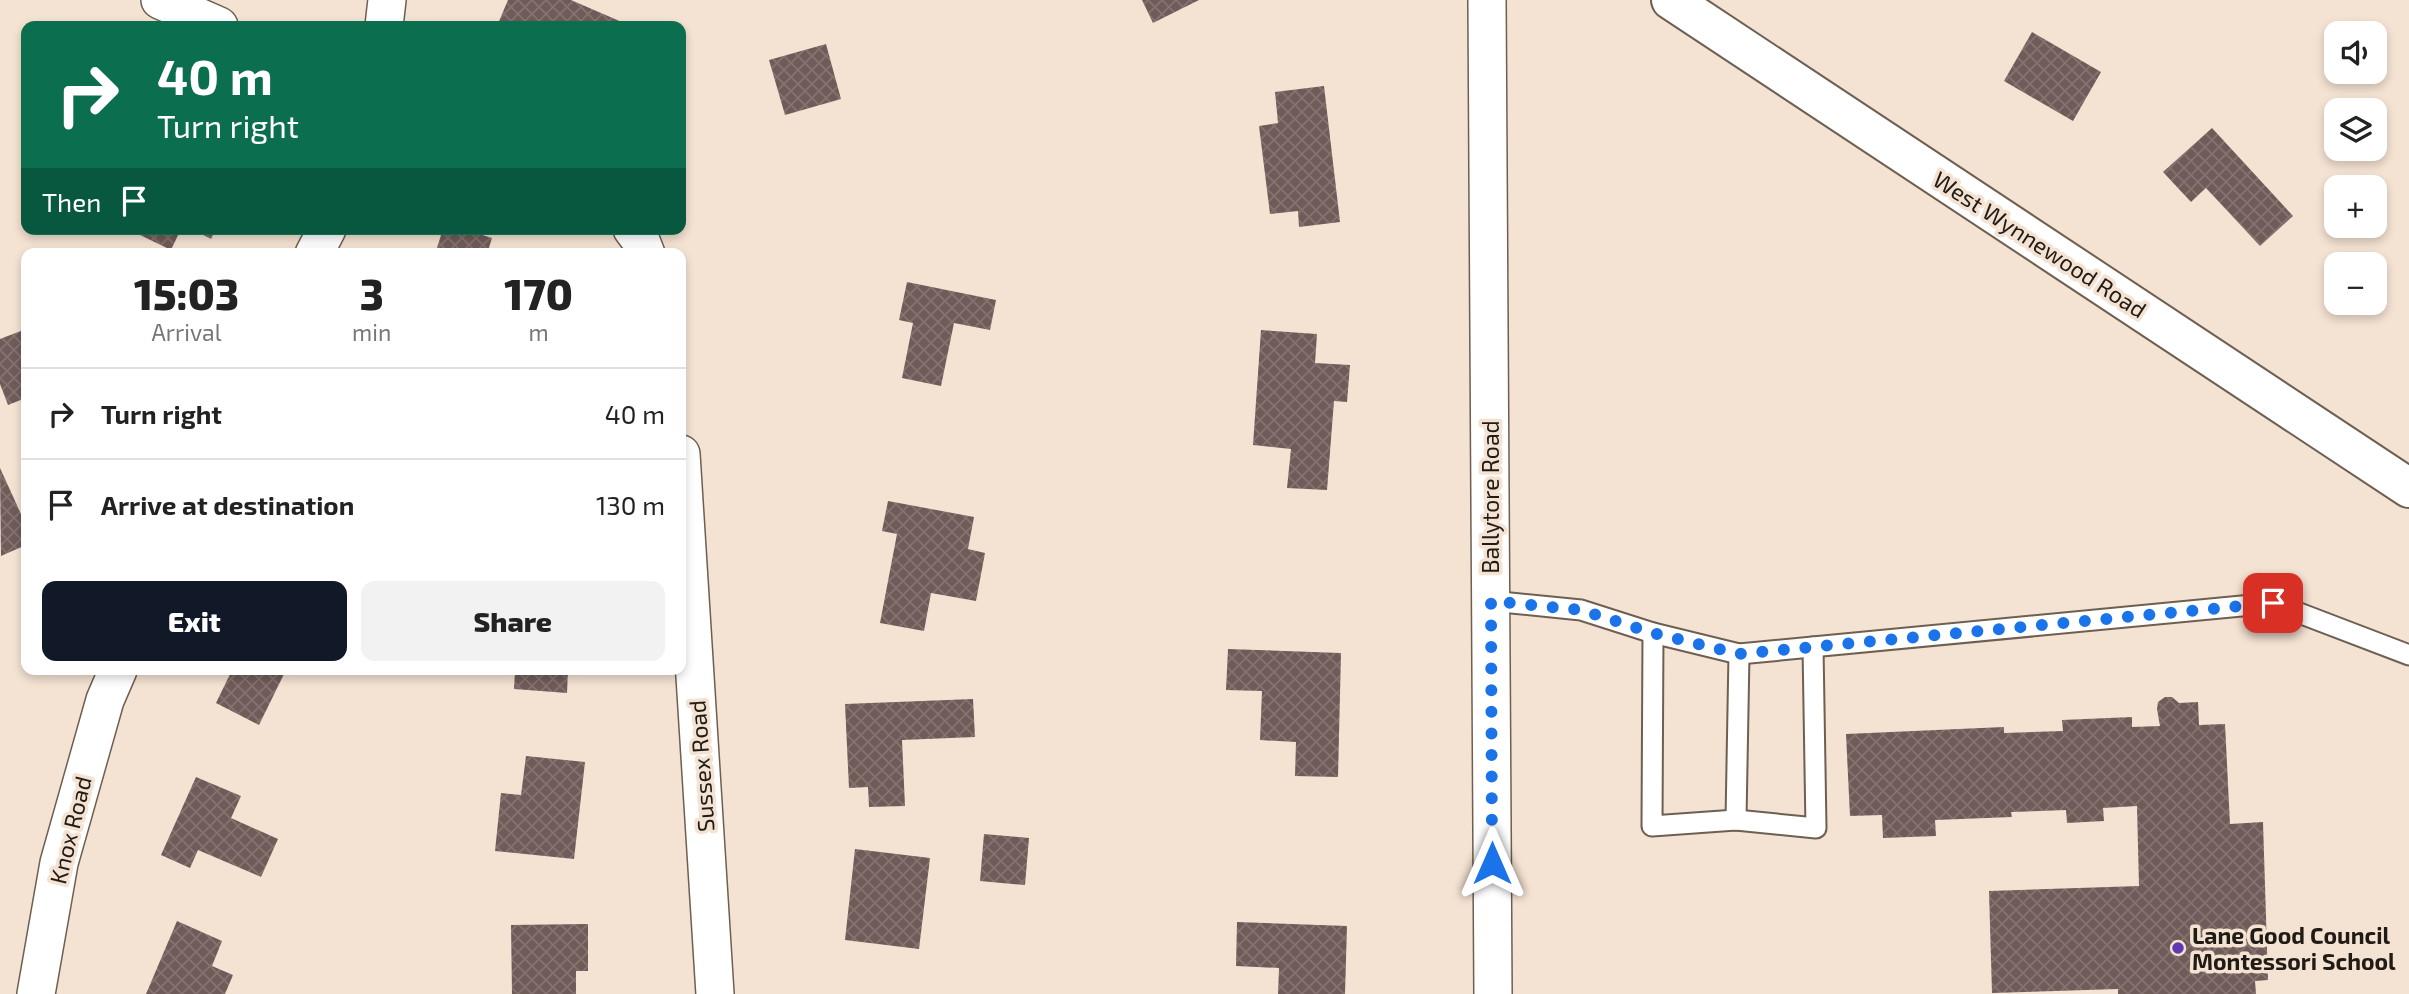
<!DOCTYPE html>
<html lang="en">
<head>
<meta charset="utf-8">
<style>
  body { margin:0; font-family:"Exo 2",sans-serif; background:#f2f2f2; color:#222; height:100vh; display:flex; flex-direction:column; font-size:26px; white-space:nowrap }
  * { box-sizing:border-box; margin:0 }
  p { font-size:23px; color:#767676 }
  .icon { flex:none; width:38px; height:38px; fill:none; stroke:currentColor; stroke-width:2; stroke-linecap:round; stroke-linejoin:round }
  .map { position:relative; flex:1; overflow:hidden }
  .side { position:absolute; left:21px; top:248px; width:665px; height:427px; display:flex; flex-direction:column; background:#fff; border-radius:14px; box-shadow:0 4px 10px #0003 }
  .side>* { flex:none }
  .banner { position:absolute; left:21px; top:21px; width:665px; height:214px; border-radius:14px; box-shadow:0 4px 10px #0003; background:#0b6e4f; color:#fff; overflow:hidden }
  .controls { position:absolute; left:2324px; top:21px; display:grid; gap:14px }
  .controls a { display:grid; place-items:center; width:63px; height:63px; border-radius:14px; background:#fff; box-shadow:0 4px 10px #0003; font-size:35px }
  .pin { position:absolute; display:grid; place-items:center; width:60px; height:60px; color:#fff; margin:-30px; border-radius:14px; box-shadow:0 4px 10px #0006 }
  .me { position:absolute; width:77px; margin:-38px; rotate:0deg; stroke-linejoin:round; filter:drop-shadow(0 0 5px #0008) }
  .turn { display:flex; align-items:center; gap:24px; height:147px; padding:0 21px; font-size:32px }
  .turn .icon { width:91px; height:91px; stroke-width:2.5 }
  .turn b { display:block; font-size:49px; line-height:60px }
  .then { display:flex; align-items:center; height:66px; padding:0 21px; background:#0003; gap:14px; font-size:26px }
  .eta { display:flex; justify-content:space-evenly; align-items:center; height:119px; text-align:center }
  .eta b { font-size:42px; font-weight:800; line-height:49px }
  .cta { display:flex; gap:14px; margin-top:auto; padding:14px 21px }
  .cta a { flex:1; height:80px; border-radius:14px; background:#111827; color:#fff; font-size:28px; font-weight:800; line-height:80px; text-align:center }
  .cta a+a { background:#f2f2f2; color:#222 }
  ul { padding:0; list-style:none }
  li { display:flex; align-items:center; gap:21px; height:91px; padding:0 21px; border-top:2px solid #e0e0e0 }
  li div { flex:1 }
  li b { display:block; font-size:26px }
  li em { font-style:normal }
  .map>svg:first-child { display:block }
</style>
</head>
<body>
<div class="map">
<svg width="2409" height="994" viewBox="0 0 2409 994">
  <defs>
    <pattern id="building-cross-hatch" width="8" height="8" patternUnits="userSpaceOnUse" patternTransform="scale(1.75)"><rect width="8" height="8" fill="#715b59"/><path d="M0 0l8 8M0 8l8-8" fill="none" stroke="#847371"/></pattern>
  </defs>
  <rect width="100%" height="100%" fill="#f4e2d2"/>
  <!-- building -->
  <g fill="url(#building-cross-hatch)">
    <polygon points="508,0 571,0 631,26 497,26"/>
    <polygon points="1142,0 1199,0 1153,23"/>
    <polygon points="2032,32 2101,72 2073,121 2004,81"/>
    <polygon points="826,44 841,99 785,115 769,60"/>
    <polygon points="1324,86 1340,222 1299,227 1298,211 1270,214 1259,126 1278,123 1275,92"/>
    <polygon points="2212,128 2293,216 2260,246 2206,188 2191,202 2163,172"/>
    <polygon points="143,229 181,229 171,250 140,235"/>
    <polygon points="192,229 216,229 211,239"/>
    <polygon points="443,229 463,229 492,238 487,254 435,254"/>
    <polygon points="907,282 996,300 990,330 954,323 941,386 902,378 913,323 899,320"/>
    <polygon points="26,329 26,398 8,405 0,384 0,339"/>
    <polygon points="1261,330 1317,334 1315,363 1350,365 1347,402 1334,401 1327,490 1287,488 1291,449 1253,445"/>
    <polygon points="0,468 26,525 26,545 1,556"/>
    <polygon points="888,501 974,517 968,549 985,553 976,601 931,593 924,631 880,623 897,534 882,531"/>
    <polygon points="1228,649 1341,653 1338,777 1295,776 1296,742 1260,740 1262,691 1226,690"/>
    <polygon points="232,670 286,670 259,725 216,703"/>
    <polygon points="515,670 568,670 567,693 514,689"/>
    <polygon points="2165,697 2172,697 2179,703 2198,702 2199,725 2225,724 2230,824 2263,822 2268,980 2255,981 2256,994 2118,994 2118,989 1992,993 1989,891 2139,886 2137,806 2103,808 2104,821 2067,823 2066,810 2011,812 2012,817 1935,820 1936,836 1883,838 1882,815 1850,816 1846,734 2004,727 2004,733 2063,731 2062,720 2132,717 2132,727 2160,726 2157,709 2158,702"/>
    <polygon points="973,699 975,737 902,740 905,806 869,807 868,787 849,788 845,704"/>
    <polygon points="526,756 585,762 574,859 495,851 501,793 521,795"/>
    <polygon points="196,777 241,796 231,818 278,839 261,877 198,850 190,868 161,855"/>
    <polygon points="984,834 1029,838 1025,885 980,881"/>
    <polygon points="855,849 930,858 919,949 845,940"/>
    <polygon points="177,921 222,941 212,966 233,975 225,994 146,994"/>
    <polygon points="1237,922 1347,926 1345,994 1278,994 1279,968 1236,966"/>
    <polygon points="588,924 588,971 576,971 576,994 512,994 511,925"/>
  </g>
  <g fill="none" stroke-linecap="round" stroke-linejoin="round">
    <defs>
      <g id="service">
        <polyline points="1491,601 1581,610 1653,633 1739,654 2273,603 2409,655"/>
        <polyline points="1653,633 1652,826 1736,820 1816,828 1813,647"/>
        <polyline points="1736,820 1739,654"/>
      </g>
      <g id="minor">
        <polyline points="160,0 219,26"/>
        <polyline points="1487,0 1493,994"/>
        <polyline points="384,26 387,0"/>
        <polyline points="632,229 641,241 646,254"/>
        <polyline points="314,254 327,229"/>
        <polyline points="681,454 715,994"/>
        <polyline points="36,994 59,863 105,700 118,670"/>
      </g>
      <polyline id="secondary" points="1671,0 2409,488"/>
    </defs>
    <!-- service casing -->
    <use href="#service" stroke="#6e5f51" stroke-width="23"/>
    <!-- minor casing -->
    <use href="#minor" stroke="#6e5f51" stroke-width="40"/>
    <!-- secondary casing -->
    <use href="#secondary" stroke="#6e5f51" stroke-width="42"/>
    <!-- service -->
    <use href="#service" stroke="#fff" stroke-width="19"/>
    <!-- minor -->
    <use href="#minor" stroke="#fff" stroke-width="37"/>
    <!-- secondary -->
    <use href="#secondary" stroke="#fff" stroke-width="38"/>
  </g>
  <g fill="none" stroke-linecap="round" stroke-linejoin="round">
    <!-- route -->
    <polyline stroke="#1a73e8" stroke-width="12" stroke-dasharray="0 21.6" points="1492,863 1491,601 1581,610 1653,633 1739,654 2273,603"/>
  </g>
  <!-- markers -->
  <circle fill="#5f3ab2" stroke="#f4e2d2" stroke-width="2.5" cx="2178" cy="948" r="7"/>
  <g text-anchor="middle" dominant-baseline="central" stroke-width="7" stroke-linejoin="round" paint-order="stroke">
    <!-- street labels -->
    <g font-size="23" fill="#211b16" stroke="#f4e2d2">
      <text transform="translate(2040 244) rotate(33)">West Wynnewood Road</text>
      <text transform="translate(1490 497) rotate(-90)">Ballytore Road</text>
      <text transform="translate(701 766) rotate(-94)">Sussex Road</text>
      <text transform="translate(70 830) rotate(-76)">Knox Road</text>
    </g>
    <!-- poi labels -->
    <g font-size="23" font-weight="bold" fill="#211b16" stroke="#f4e2d2" text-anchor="start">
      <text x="2192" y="935">Lane Good Council<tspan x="2192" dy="26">Montessori School</tspan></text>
    </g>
  </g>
</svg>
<div class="controls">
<a><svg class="icon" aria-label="sound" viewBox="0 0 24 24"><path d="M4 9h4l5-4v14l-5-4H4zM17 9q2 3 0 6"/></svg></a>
<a><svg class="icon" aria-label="layers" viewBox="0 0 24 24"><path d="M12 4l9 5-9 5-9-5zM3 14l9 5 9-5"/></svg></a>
<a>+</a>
<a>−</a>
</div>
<div class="pin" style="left:2273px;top:603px;background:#d93025"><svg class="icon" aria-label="arrive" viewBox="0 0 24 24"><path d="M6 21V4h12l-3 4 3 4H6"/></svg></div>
<svg class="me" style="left:1492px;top:863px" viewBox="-20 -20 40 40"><path d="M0-17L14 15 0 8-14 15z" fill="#1a73e8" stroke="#fff" stroke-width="4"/></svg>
<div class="banner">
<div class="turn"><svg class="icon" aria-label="right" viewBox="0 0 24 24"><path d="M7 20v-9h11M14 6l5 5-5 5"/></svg><div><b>40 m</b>Turn right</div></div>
<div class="then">Then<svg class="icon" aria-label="arrive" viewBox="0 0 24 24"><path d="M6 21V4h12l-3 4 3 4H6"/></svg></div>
</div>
<section class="side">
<div class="eta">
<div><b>15:03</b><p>Arrival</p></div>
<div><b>3</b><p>min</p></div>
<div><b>170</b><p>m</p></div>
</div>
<ul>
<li><svg class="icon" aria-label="right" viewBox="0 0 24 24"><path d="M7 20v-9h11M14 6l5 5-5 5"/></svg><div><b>Turn right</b></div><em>40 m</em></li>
<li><svg class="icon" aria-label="arrive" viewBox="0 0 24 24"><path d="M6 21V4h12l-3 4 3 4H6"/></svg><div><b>Arrive at destination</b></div><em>130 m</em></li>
</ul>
<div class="cta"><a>Exit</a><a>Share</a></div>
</section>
</div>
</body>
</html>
